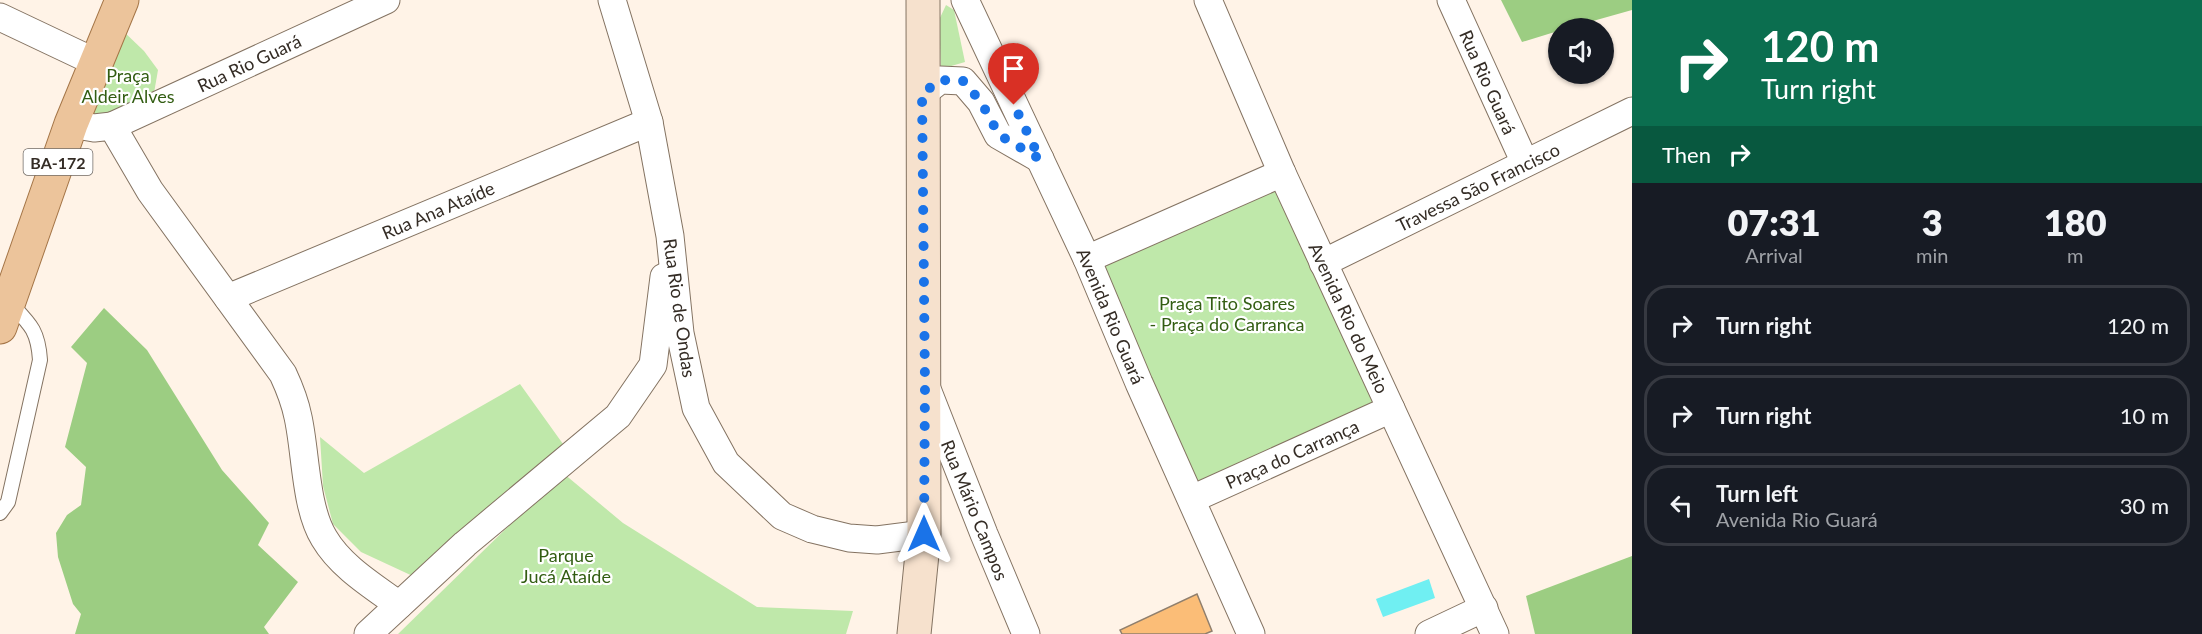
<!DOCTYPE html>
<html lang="en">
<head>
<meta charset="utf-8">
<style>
  body { margin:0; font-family:Lato,sans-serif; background:#242831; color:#f1f3f6; height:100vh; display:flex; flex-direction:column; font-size:22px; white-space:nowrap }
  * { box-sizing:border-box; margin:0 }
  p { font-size:20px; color:#9ea1a6 }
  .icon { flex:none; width:33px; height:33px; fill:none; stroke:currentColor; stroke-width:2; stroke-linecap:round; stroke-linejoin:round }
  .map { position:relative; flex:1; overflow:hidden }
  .side { display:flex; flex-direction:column; background:#171b24; width:570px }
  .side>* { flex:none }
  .banner { background:#0b6e4f; color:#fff; overflow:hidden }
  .controls { position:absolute; left:1548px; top:18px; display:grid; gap:12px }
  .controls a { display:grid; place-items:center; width:66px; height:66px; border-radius:50%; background:#171b24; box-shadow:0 2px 4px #0004; font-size:30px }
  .pin { position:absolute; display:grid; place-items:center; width:51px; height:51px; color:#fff; margin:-62px -26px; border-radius:50% 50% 50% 0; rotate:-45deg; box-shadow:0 0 6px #0007 }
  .pin .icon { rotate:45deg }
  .me { position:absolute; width:66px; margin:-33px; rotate:0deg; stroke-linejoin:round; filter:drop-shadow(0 0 4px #0008) }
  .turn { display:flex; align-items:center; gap:21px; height:126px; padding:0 30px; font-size:27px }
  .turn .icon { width:78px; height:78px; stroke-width:2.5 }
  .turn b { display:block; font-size:42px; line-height:51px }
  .then { display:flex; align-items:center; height:57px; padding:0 30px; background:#0003; gap:12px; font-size:22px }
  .eta { display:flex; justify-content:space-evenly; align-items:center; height:102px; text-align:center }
  .eta b { font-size:36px; font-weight:800; line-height:42px }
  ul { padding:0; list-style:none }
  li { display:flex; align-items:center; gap:18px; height:81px; margin:0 12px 9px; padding:0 18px; border:3px solid #363941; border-radius:24px }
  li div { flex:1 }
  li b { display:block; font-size:22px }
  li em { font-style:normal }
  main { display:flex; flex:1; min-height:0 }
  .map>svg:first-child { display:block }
</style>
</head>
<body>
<main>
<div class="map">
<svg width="1632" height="634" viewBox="0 0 1632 634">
  <rect width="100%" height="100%" fill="#fff3e7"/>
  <!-- green -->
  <g fill="#bfe8aa">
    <polygon points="946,5 954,10 965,62 941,69 939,20"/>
    <polygon points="121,29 144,51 158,70 154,93 82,126"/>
    <polygon points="1282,173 1391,409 1192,499 1087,259"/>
    <polygon points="520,384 563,444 417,578 361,552 333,524 323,486 320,437 364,473"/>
    <polygon points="563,473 623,523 757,607 853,611 846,634 398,634"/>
  </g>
  <!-- forest -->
  <g fill="#9ccd82">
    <polygon points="1501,0 1632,0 1632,10 1568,28 1558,28 1558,31 1522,42"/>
    <polygon points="104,308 147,350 222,470 269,523 258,545 298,582 264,627 269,634 75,634 81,614 73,604 58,557 56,533 67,515 81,505 86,467 65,447 87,363 71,347"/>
    <polygon points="1632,556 1632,634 1535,634 1526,596"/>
  </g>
  <!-- water -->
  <polygon fill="#70eff2" points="1429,579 1435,598 1383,617 1376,599"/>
  <!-- building -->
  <polygon fill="#fbbd77" stroke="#907f6d" stroke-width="1.5" points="1197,594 1212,631 1205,634 1122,634 1120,630"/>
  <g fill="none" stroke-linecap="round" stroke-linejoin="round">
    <defs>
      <path id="lane" d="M0 513 8 502 40 360C38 330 30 324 10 303"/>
      <g id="street">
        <polyline points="612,0 649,122 670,236 680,333 696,408 726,463 782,516 812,529 849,538 877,540 924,534"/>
        <polyline points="965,0 1087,259 1139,383 1251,634"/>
        <polyline points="1208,0 1282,173 1495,634"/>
        <polyline points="1451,0 1525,163"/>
        <polyline points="0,17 95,62"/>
        <polyline points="922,94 940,80 963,81 981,102 998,135 1040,159"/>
        <path d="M71 124 94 128 112 126 150 191 283 374C290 389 295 402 298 417 306 453 305 507 324 538 341 567 373 586 399 605"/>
        <polyline points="112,126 386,0"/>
        <polyline points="1087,259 1282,173"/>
        <polyline points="1323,263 1632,111"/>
        <polyline points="228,298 649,122"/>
        <polyline points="927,389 984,534 1026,634"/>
        <polyline points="1192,499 1391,409"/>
        <polyline points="368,634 465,544 618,416 653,365 664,277"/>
        <polyline points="1429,634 1484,608"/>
      </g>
      <polyline id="secondary" points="914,634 924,534 923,0"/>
      <polyline id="primary" points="0,327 71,124 122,0"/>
    </defs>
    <!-- lane casing -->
    <use href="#lane" stroke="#847362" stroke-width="16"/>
    <!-- street casing -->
    <use href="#street" stroke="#847362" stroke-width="29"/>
    <!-- secondary casing -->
    <use href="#secondary" stroke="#847362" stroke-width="35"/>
    <!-- primary casing -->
    <use href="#primary" stroke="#a47547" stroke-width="35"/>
    <!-- lane -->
    <use href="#lane" stroke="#fff" stroke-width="14"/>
    <!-- street -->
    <use href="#street" stroke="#fff" stroke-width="27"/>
    <!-- secondary -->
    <use href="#secondary" stroke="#f6e1cd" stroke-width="33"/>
    <!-- primary -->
    <use href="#primary" stroke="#ecc49b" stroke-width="33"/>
  </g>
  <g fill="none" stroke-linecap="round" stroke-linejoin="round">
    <!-- route -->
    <polyline stroke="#1a73e8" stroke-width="10" stroke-dasharray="0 18" points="924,534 925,385 922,94 940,80 963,81 981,102 999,135 1040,159 1014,105"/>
  </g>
  <g text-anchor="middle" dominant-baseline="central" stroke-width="4.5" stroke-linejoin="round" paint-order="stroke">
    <!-- shield labels -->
    <rect fill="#fff" stroke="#716b66" stroke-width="1.5" x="23.5" y="149" width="69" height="26" rx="4.5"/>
    <g font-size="16" font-weight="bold" fill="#342c25">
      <text x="58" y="162">BA-172</text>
    </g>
    <!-- street labels -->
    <g font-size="18" fill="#342c25" stroke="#fff">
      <text transform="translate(249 63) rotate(-25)">Rua Rio Guará</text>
      <text transform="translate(1488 82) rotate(66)">Rua Rio Guará</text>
      <text transform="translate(1478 187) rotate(-26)">Travessa São Francisco</text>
      <text transform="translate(438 210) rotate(-23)">Rua Ana Ataíde</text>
      <text transform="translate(680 308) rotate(82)">Rua Rio de Ondas</text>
      <text transform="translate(1111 316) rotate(67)">Avenida Rio Guará</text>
      <text transform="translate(1349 318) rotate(65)">Avenida Rio do Meio</text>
      <text transform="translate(1292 454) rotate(-24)">Praça do Carrança</text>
      <text transform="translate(975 510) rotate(68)">Rua Mário Campos</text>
    </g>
    <!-- park labels -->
    <g font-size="18" fill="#325d12" stroke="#fff">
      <text x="128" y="75">Praça<tspan x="128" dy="21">Aldeir Alves</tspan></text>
      <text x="1227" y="303">Praça Tito Soares<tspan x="1227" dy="21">- Praça do Carranca</tspan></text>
      <text x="566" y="555">Parque<tspan x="566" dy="21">Jucá Ataíde</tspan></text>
    </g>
  </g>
</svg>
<div class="controls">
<a><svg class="icon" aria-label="sound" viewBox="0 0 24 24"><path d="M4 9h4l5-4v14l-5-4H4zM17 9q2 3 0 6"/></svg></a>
</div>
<div class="pin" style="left:1014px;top:105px;background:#d93025"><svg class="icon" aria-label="arrive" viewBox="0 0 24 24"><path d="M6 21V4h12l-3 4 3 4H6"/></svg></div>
<svg class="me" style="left:924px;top:534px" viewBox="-20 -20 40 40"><path d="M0-17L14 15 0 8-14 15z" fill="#1a73e8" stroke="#fff" stroke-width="4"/></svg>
</div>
<section class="side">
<div class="banner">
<div class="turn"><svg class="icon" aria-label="right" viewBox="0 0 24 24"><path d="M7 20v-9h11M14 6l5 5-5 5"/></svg><div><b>120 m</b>Turn right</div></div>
<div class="then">Then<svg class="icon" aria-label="right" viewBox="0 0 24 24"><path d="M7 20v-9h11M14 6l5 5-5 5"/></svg></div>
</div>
<div class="eta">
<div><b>07:31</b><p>Arrival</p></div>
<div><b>3</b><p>min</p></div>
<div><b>180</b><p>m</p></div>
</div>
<ul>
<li><svg class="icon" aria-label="right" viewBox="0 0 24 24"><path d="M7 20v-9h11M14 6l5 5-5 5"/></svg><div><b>Turn right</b></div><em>120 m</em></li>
<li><svg class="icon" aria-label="right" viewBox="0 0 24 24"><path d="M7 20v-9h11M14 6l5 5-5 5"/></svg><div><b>Turn right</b></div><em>10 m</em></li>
<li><svg class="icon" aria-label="left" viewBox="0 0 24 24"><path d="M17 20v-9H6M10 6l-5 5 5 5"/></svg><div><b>Turn left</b><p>Avenida Rio Guará</p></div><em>30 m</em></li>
</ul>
</section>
</main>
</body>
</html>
